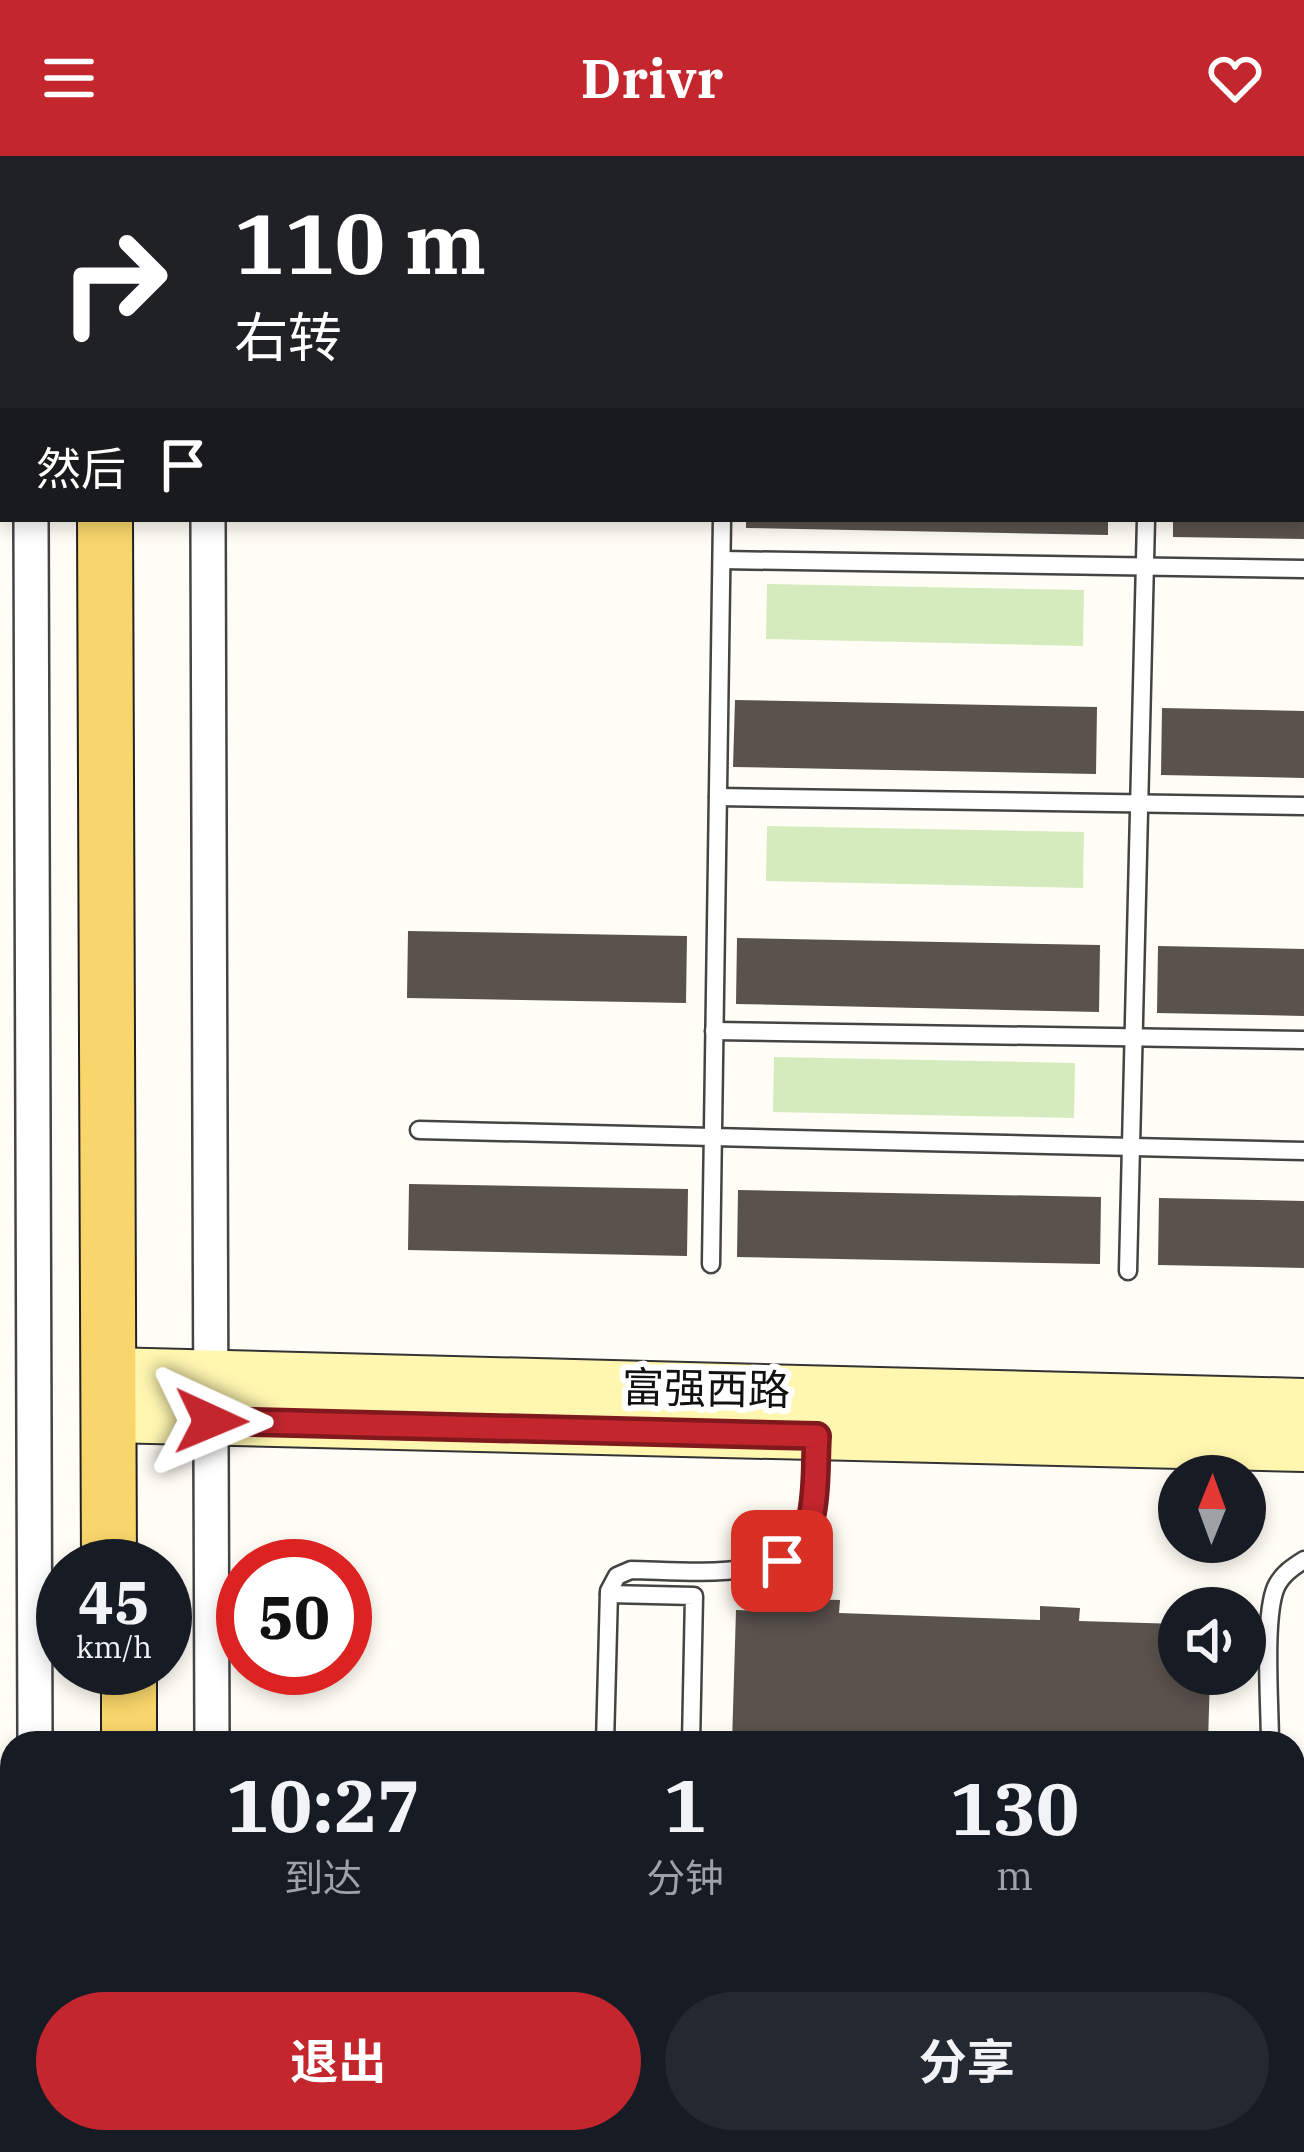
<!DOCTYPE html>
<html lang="zh">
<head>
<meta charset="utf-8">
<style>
  body { margin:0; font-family:"IBM Plex Serif","Noto Sans SC",serif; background:#242831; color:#f1f3f6; height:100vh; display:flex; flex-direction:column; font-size:45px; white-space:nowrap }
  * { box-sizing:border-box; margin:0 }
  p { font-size:39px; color:#9ea1a6 }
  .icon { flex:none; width:66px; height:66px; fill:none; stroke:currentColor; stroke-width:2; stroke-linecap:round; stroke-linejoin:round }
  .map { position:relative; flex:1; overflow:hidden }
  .drawer { position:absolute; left:0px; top:1575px; width:1305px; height:423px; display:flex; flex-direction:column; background:#171b24; border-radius:36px 36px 0 0; box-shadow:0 6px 18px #0003 }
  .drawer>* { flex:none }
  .hud { position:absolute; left:0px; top:0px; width:1305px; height:366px; box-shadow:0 6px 18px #0003; background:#202124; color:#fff; overflow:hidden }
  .needle { width:78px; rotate:1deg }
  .controls { position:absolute; left:1158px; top:1299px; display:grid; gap:24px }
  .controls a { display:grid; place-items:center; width:108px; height:108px; border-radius:50%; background:#171b24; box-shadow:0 6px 18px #0003; font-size:60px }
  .speed { position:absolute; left:36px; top:1383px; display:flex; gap:24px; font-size:60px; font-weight:700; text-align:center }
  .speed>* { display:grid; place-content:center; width:156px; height:156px; border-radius:50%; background:#171b24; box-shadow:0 6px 18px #0003; line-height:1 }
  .speed small { font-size:30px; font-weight:400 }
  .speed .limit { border:18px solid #d22; background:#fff; color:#111 }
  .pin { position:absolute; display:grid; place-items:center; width:102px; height:102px; color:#fff; margin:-51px; border-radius:24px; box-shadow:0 6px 18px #0006 }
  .me { position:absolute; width:132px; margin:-66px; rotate:91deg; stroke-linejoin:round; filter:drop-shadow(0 0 9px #0008) }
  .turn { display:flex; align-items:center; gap:42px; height:252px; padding:0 36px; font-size:54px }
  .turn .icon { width:156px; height:156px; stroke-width:2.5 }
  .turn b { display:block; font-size:84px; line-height:102px }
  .then { display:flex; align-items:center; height:114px; padding:0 36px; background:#0003; gap:24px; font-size:45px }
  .eta { display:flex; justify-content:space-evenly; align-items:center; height:204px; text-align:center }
  .eta b { font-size:72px; font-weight:700; line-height:84px }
  .button { display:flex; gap:24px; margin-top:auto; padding:24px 36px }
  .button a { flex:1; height:138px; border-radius:72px; background:#c4262e; color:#fff; font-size:48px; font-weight:700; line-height:138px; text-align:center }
  .button a+a { background:#242831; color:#f1f3f6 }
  header { display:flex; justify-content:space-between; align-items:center; height:156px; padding:0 36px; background:#c4262e; color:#fff; font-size:54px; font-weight:700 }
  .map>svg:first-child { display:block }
</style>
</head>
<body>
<header><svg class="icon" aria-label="menu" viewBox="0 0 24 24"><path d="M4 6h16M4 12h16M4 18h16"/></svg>Drivr<svg class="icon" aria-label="heart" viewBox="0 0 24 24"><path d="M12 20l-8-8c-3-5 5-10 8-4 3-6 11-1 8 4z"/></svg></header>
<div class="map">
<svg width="1304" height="1996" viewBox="0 0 1304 1996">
  <rect width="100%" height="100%" fill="#fffdf5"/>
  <!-- green -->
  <g fill="#d5ebbd">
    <polygon points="767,428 1084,434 1083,490 766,483"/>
    <polygon points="767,670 1084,676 1083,732 766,725"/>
    <polygon points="774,901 1075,907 1074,962 773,956"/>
  </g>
  <!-- building -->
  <g fill="#5a524d">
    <polygon points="746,363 1108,363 1108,379 746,372"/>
    <polygon points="1173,363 1304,363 1304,383 1173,381"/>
    <polygon points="735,544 1097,551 1096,618 733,611"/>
    <polygon points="1162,552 1304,555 1304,622 1161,619"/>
    <polygon points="408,775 687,780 686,847 407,842"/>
    <polygon points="737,782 1100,789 1099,856 736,848"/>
    <polygon points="1158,790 1304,793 1304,860 1157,857"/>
    <polygon points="409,1028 688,1033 687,1100 408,1094"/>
    <polygon points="738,1034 1101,1041 1100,1108 737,1101"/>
    <polygon points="1159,1042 1304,1045 1304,1112 1158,1109"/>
    <polygon points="797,1443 840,1444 839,1457 1040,1464 1040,1450 1080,1452 1079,1465 1179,1468 1179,1518 1210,1518 1208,1587 732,1587 736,1454 797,1456"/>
  </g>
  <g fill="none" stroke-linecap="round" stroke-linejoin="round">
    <defs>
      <g id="service">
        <polyline points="1140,0 1140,3"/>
        <polyline points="1302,148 1304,148"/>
        <polyline points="722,404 1304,413"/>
        <polyline points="718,641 1304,650"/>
        <polyline points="714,875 1304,884"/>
        <polyline points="419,974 1304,995"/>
        <polyline points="711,1108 722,363"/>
        <polyline points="1128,1115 1146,363"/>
        <polyline points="609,1438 694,1440 691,1587"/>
        <path d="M605 1587 609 1435 617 1420 631 1414C677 1414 794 1429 810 1373 818 1345 815 1310 817 1281"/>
        <path d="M1270 1587C1270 1550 1263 1461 1276 1431 1282 1418 1293 1411 1304 1404"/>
      </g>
      <g id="minor">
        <polyline points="0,0 5,0"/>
        <polyline points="30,0 30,3"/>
        <polyline points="206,0 206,3"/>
        <polyline points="31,363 35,1587"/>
        <polyline points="208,363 212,1587"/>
        <polyline points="1293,1871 1304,1871"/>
        <polyline points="37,1986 38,1996"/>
        <polyline points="214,1986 214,1996"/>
      </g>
      <polyline id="tertiary" points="0,1960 12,1959"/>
      <g id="secondary">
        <polyline points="109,1216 1304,1247"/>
        <polyline points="109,1262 1304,1291"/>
      </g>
      <g id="primary">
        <polyline points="104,0 104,3"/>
        <polyline points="105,363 109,1410"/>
        <polyline points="129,1512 129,1587"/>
        <polyline points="111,1986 111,1996"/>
      </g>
    </defs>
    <!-- service casing -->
    <use href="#service" stroke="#444" stroke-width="21"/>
    <!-- minor casing -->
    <use href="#minor" stroke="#444" stroke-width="38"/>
    <!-- tertiary casing -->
    <use href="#tertiary" stroke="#444" stroke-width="46"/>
    <!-- secondary casing -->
    <use href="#secondary" stroke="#333" stroke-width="52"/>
    <!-- primary casing -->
    <use href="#primary" stroke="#222" stroke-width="58"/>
    <!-- service -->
    <use href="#service" stroke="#fff" stroke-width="16"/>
    <!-- minor -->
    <use href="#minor" stroke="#fff" stroke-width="33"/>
    <!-- tertiary -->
    <use href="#tertiary" stroke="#fff" stroke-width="42"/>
    <!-- secondary -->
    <use href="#secondary" stroke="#fff6b0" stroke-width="48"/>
    <!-- primary -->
    <use href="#primary" stroke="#f9d66b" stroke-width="54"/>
  </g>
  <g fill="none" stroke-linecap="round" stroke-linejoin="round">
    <defs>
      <path id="route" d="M211 1265 817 1280C814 1321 822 1381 782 1405"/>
    </defs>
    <!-- route casing -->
    <use href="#route" stroke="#7f191e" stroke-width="30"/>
    <!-- route -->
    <use href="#route" stroke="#c4262e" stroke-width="21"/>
  </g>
  <g text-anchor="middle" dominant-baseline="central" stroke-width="12" stroke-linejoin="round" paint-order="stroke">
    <!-- street labels -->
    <g font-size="42" fill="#111" stroke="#fff">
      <text transform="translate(706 1232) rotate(1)">富强西路</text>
    </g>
  </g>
</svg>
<div class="controls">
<a><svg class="needle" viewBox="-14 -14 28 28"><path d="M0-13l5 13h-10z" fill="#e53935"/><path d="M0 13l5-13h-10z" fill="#9ea1a6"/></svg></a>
<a><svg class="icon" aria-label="sound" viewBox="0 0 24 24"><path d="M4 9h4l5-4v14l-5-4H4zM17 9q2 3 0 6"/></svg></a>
</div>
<div class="speed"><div>45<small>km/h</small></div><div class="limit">50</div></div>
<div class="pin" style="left:782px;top:1405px;background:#d93025"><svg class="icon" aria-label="arrive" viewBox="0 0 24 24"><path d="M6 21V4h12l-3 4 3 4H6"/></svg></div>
<svg class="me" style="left:211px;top:1265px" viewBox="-20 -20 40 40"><path d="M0-17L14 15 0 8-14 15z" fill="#c4262e" stroke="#fff" stroke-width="4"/></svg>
<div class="hud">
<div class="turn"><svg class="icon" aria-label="right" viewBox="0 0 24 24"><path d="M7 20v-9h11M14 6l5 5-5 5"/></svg><div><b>110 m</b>右转</div></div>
<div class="then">然后<svg class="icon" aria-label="arrive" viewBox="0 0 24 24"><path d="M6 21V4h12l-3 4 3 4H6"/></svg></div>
</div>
<section class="drawer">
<div class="eta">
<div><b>10:27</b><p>到达</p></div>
<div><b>1</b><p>分钟</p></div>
<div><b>130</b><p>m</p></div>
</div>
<div class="button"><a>退出</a><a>分享</a></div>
</section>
</div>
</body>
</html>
